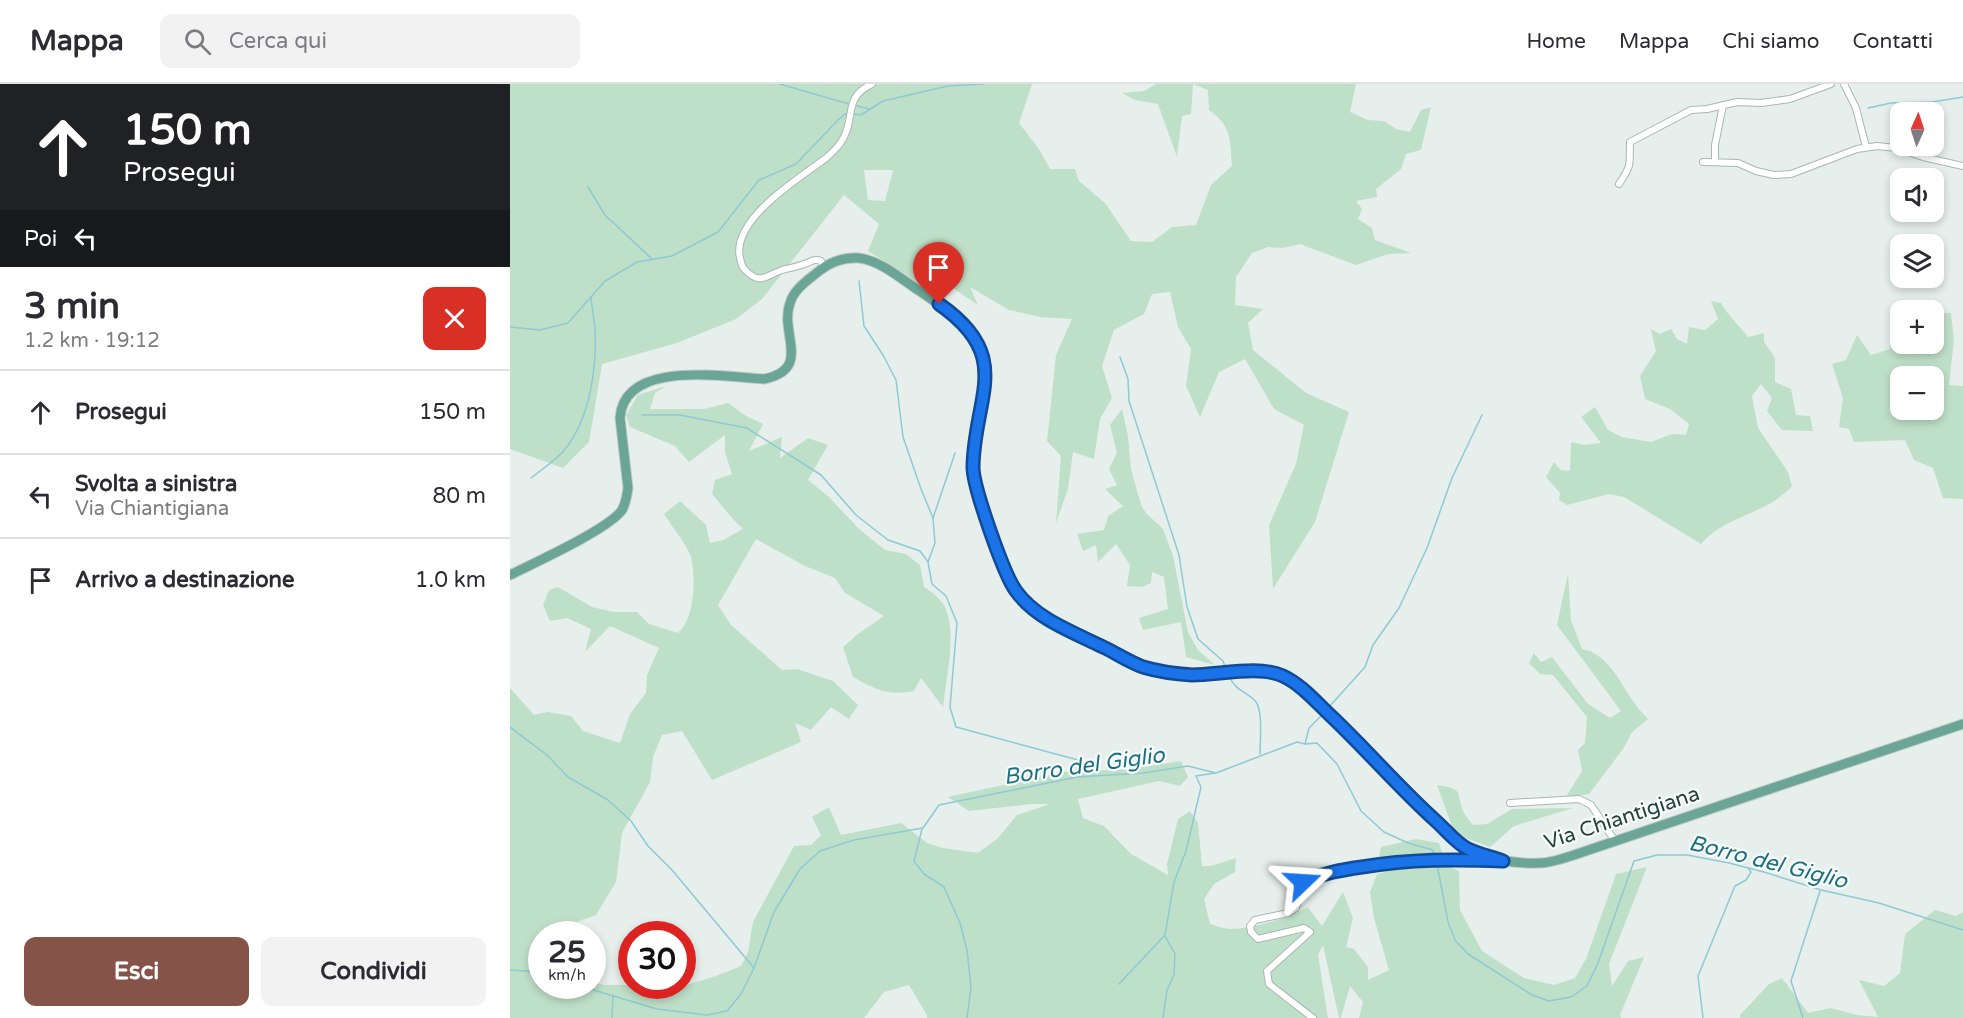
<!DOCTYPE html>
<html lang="it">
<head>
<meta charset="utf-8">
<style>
  body { margin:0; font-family:"Varela Round",sans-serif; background:#f2f2f3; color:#2b2b33; height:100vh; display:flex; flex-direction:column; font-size:22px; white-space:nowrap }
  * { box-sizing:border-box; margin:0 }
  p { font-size:20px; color:#7c7c81 }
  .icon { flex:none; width:33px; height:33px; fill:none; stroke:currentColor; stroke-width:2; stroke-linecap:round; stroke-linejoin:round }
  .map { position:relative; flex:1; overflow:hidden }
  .side { display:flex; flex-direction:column; background:#fff; width:510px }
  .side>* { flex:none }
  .hud { background:#202124; color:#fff; overflow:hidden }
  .needle { width:39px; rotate:3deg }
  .buttons { position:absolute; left:1380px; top:18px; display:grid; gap:12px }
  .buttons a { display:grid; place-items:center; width:54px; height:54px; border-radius:12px; background:#fff; box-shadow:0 3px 9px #0003; font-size:30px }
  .speed { position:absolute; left:18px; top:837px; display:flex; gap:12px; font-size:30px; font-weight:700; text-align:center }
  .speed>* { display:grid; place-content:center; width:78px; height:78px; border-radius:50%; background:#fff; box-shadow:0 3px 9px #0003; line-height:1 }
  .speed small { font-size:15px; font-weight:400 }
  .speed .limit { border:9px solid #d22; background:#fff; color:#111 }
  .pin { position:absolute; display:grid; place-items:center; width:51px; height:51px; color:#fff; margin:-62px -26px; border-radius:50% 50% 50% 0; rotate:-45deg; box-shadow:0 0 6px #0007 }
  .pin .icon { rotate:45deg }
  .me { position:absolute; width:66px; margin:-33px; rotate:70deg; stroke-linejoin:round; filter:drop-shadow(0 0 4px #0008) }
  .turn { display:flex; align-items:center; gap:21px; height:126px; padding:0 24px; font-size:27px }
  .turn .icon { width:78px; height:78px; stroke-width:2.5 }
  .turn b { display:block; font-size:42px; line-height:51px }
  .then { display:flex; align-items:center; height:57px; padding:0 24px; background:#0003; gap:12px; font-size:22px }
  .round { display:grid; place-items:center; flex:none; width:63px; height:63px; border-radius:12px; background:#f2f2f3 }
  .summary { display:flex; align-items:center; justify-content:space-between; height:102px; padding:0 24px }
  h1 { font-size:36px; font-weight:700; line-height:45px }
  .action { display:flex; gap:12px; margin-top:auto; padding:12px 24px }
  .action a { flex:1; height:69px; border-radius:12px; background:#855347; color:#fff; font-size:24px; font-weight:700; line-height:69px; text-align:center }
  .action a+a { background:#f2f2f3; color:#2b2b33 }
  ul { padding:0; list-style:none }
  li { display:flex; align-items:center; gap:18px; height:84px; padding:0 24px; border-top:2px solid #e1e1e2 }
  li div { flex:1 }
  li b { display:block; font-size:22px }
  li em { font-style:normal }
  header { display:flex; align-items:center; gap:36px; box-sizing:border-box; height:84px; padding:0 30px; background:#fff; border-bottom:2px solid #e1e1e2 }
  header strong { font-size:28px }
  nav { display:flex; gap:33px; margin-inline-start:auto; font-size:21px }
  .search { width:420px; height:54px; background:#f2f2f3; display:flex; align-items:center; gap:15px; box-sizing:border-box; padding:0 21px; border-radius:12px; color:#7c7c81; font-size:22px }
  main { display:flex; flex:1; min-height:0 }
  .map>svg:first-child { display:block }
</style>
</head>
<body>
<header>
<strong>Mappa</strong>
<div class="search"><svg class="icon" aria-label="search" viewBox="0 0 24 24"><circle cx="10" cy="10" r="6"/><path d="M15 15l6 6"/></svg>Cerca qui</div>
<nav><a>Home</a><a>Mappa</a><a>Chi siamo</a><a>Contatti</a></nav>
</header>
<main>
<section class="side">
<div class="hud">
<div class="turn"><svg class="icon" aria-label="ahead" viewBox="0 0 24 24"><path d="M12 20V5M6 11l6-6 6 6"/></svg><div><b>150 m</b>Prosegui</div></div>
<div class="then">Poi<svg class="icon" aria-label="left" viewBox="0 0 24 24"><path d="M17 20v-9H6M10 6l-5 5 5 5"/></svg></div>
</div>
<div class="summary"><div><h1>3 min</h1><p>1.2 km · 19:12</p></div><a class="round" style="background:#d93025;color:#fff"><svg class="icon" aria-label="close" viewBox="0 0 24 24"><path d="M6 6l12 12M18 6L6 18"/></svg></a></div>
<ul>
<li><svg class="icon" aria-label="ahead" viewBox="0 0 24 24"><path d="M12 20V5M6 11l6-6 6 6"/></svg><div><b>Prosegui</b></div><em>150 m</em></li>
<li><svg class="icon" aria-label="left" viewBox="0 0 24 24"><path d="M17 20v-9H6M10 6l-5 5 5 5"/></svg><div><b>Svolta a sinistra</b><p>Via Chiantigiana</p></div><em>80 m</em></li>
<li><svg class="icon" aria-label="arrive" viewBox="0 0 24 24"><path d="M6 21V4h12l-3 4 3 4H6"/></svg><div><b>Arrivo a destinazione</b></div><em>1.0 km</em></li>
</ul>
<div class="action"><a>Esci</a><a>Condividi</a></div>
</section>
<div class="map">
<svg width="1453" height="934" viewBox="0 0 1453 934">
  <rect width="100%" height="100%" fill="#e6efeb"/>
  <!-- green -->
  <g fill="#bfe0c8" fill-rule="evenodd">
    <path d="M0 0H522L509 39 529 65 540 85H565L569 97 595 119 621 157 642 158 662 143 686 141 701 101 722 82C720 56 722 42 699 26L698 6 683 0 681 30 672 32 667 73 648 20 625 16 612 9 634 7 646 0H846L840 28 858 36 874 37 886 45 900 48 911 26 921 23 911 66 896 70 891 85 866 105 867 113 846 117 852 125 848 135 862 144 865 156 901 169 878 170 846 181 790 160 773 164 758 163 742 169 726 193 725 221 753 225 738 239 743 266 796 309 839 328 805 438 763 505 759 441 786 380 794 341 764 325 735 275 709 288 690 333 676 302 681 265 668 243 660 208 642 210 634 230 604 246 592 282 602 314 590 335 584 375 563 368 558 405 546 439 551 372 537 357 546 271 562 235 530 233 499 226 460 203 468 221 443 204 427 210 358 167 369 140 334 111 252 215 226 235 167 259 92 280 79 358 53 384 0 365ZM354 86H383L375 117 358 116Z"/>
    <path d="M1201 217 1211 219C1219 233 1229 241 1238 253L1254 249V258L1265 274V298L1281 305 1286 331 1300 332 1303 347 1272 346 1257 327 1262 314 1251 300 1242 312 1248 344 1278 388 1282 402C1256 431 1216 431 1191 460L1114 413 1099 410 1057 421 1049 416 1050 409 1036 393 1044 378 1051 386 1060 387 1061 358 1074 361 1091 359 1071 333 1085 323 1098 346 1112 353 1141 358 1162 350 1176 351 1179 340 1160 325 1135 315 1130 292 1146 267 1141 245 1150 250 1161 245 1167 255 1177 260 1179 243 1195 246 1208 235Z"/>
    <path d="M1424 227 1428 230 1441 229 1444 256 1439 301 1453 302V415L1433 414 1423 384 1404 376 1395 356 1344 358 1339 345 1329 343 1333 314 1322 280 1336 276 1347 251 1361 271 1380 265 1387 233 1390 238V260H1424ZM1390 292H1424V326H1390Z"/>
    <path d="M156 302 145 309 140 325H194L218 319 236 332 253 340 239 367 272 353 270 374 298 354 318 361 298 396 319 413 348 444 375 466 396 470 410 481 414 503C423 509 430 514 435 523 447 549 436 595 433 623L411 594 404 607C378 612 366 606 343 593L333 563 348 550 374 532 335 509 325 494 295 482 246 455 208 521 221 541 272 586 287 585 323 597 348 621 339 635 321 623 301 646 285 639 291 658 202 696 172 647 152 651 143 673 140 698 112 749 106 798 86 831 58 841 59 850H32V902H82L83 898 94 901H121L126 906C162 908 198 896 231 882L238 868 243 838 284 762 301 761 311 751 302 733 319 723 331 751 391 739 417 759 433 764 468 769 488 754 507 731 540 720H521L459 727 438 713 553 688 622 685 671 677 678 693 670 702 649 697 568 715 573 734 594 742 621 770 658 791 657 780 668 735 680 727 688 739 692 782H701L726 774 725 788 704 800 694 815 700 840C706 842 713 844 719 845 743 845 778 834 798 823L812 842 833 808 843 834 836 863 844 865 858 883V896L879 886 864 834 860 808 867 790 886 785 869 772 871 763 906 755 929 759 936 781 949 787 950 826 972 867 1014 894 1044 901 1065 894 1076 875 1106 790 1137 783 1099 880 1102 902 1118 877 1134 873 1110 931 1111 934H849L853 918 840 902 831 934H829L813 861 808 871 818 934H417V931L399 901 374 908 354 934H0V604L24 631 37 628 61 632 73 647 110 659 120 630 136 609 137 591 149 564 100 542 75 568 81 545 57 534 40 537 33 521 39 506 48 503 82 523 104 528H127L139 540 168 549C185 534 186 494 181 473 177 461 161 441 154 430L170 417 196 441 200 459 213 456 233 445 222 434 202 410 205 396 222 390 215 368V351L179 378 165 362 120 343 116 331 128 311Z"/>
    <polygon points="612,325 618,352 621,385 631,421 636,429 653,445 663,472 678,548 688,566 705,581 676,573 671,538 633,546 629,534 658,525 654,493 642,488 641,499 632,503 617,502 620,481 606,460 588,478 586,461 573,467 567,450 594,446 598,432 613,422 595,405 607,401 599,385 607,369 600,341"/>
    <path d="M1058 490 1061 536 1072 565C1098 570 1109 597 1123 617 1127 624 1133 629 1138 635L1122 648 1113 665 1079 710 1056 713 1072 687 1068 666 1075 659 1077 633 1043 591 1030 590 1019 579 1024 569 1031 578 1042 573 1078 620 1100 634 1111 627 1047 541Z"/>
    <path d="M927 701C956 705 945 709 954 729 956 733 960 737 963 741L977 740 1002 725 1063 724 1004 742 980 763 953 753 943 745Z"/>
    <polygon points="1425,826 1446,832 1453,828 1453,934 1230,934 1230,931 1259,900 1272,894 1298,929 1321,924 1347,931 1368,933 1349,896 1374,902 1390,889 1395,850"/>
  </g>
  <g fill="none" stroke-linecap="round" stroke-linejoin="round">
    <!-- stream -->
    <g stroke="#8ec9d4" stroke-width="1.5">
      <polyline points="270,0 339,20"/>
      <polyline points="344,21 359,25"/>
      <polyline points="1358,24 1381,19 1422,18 1453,13"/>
      <polyline points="343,30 351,31 373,17 438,2 474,0"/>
      <polyline points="78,103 95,131 142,175"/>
      <polyline points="349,197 354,242 373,271 386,296 393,353 411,405 423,434 425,459 418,478 422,500 436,512 447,539 440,623 446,643 568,676 567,692"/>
      <polyline points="0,243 30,246 58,239 95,197 127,178 162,172 208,148 249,96 286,80 328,36 335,30 338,30"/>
      <polyline points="610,273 618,295 619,317 669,471 677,523 688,555 713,577 716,585"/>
      <polyline points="132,331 170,331 237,344 311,391 346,431 378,456 410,467 418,478"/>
      <path d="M21 394C32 385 47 376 56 364 80 333 87 284 85 245 84 234 82 224 81 213"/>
      <polyline points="423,434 445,369"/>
      <path d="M719 592C726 608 738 608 746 618 753 627 750 658 750 670"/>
      <polyline points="819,623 855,583 863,561 889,524 917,464 942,394 972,331"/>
      <polyline points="0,643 37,671 58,693 98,716 121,737 138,762 162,786 244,884"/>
      <polyline points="795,660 799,644 814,629"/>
      <polyline points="412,745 404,777 414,790 434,803 450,839 457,866 461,903 457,934"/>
      <polyline points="927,780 938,838 945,856 958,870 1022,911 1039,917 1061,913 1077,902 1088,879 1124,777 1147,771 1177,771 1219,779 1254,788 1311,806 1369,819 1453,846"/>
      <polyline points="0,886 32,888"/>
      <polyline points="609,900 655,851 664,798 676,767 691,703 686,692 705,689"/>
      <polyline points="70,902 147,925 197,931 217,927 231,910 244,884 264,828 290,785 310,767 344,756 413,744 429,721 567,693 633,689 678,682 706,689 787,658 795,660 807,659 827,680 851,727 874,748 898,759 923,766 924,772"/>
      <polyline points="102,934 103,911"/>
      <polyline points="653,934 657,906 664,891 665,870 655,852"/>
      <polyline points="1193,934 1188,892 1225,802 1236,796 1241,788 1238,784"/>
      <polyline points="1293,934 1281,897 1310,807"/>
    </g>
    <defs>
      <g id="minor">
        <polyline points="1334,0 1346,24 1356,63"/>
        <polyline points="1193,78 1228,79 1246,87 1264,91 1281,90 1347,65 1367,62 1387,64 1413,73 1453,82"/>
        <polyline points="1205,78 1205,61 1213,21"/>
        <path d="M1109 100C1123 79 1119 81 1120 58L1181 26 1197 25 1227 18 1251 19 1280 15 1321 0"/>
        <path d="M314 183 311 177C304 174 301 178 294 180 287 183 279 184 272 186 256 191 251 202 235 186 232 183 231 179 230 174 221 135 290 94 316 74 322 69 330 61 334 53 345 31 334 13 362 0"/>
        <polyline points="1000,719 1069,715 1081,721 1105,757"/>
        <path d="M803 934 759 900 757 887 800 848 794 844 748 855 741 848 740 842 745 836 778 829 786 824 793 798C847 774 922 775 980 776"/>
      </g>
      <path id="primary" d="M0 491C24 479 99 445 112 426 116 419 117 411 118 404L110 334C114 275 214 293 254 295 303 285 269 249 280 219 284 205 298 196 309 187 320 178 333 173 349 174 371 177 390 194 408 206 447 233 481 253 475 308 472 333 464 357 464 382 463 404 492 486 504 505 522 533 558 545 586 559 601 567 615 576 630 582 644 587 659 589 673 590 702 592 745 581 772 592 791 600 805 617 820 631 858 666 891 706 930 741 938 748 948 760 958 765 978 776 1007 780 1030 779 1040 779 1051 775 1061 772L1453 640"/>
    </defs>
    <!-- minor casing -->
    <use href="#minor" stroke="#a8b8b2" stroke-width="8"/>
    <!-- primary casing -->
    <use href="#primary" stroke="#c2cac8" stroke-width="11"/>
    <!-- minor -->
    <use href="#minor" stroke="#fff" stroke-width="6"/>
    <!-- primary -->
    <use href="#primary" stroke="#6aa596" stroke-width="9"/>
  </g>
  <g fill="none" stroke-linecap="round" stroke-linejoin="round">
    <defs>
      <path id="route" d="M429 220C505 273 464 312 463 383 463 403 494 491 506 507 526 535 563 548 593 563 606 569 619 578 633 583 650 588 666 590 682 591 709 591 749 581 773 592 792 601 806 618 821 632 858 667 890 705 927 738 937 747 947 760 958 765 968 770 982 773 993 777 944 775 901 775 852 783 831 786 813 789 793 798"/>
    </defs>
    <!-- route casing -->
    <use href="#route" stroke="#114b97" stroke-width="15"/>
    <!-- route -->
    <use href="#route" stroke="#1a73e8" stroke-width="10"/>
  </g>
  <g text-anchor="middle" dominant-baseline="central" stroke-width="4.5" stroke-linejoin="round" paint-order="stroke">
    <!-- street labels -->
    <g font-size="21" fill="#24423a" stroke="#f7fbf9">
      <text transform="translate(1112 734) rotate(-18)">Via Chiantigiana</text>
    </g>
    <!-- water labels -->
    <g font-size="22" font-style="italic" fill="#1c6f80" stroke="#f7fbf9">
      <text transform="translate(574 682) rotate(-8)">Borro del Giglio</text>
      <text transform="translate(1258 778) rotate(14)">Borro del Giglio</text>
    </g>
  </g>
</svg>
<div class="buttons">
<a><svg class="needle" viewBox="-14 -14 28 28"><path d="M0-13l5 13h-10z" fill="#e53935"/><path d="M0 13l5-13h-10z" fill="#7c7c81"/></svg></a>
<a><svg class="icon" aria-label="sound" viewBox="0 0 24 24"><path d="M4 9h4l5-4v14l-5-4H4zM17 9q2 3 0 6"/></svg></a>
<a><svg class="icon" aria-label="layers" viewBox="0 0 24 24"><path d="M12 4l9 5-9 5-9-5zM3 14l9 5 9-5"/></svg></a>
<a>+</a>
<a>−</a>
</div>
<div class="speed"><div>25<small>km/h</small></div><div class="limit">30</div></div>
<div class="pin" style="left:429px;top:220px;background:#d93025"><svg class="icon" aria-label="arrive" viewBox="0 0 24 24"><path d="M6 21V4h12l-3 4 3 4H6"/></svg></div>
<svg class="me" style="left:793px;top:798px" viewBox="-20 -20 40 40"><path d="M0-17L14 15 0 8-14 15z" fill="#1a73e8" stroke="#fff" stroke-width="4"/></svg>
</div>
</main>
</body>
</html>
